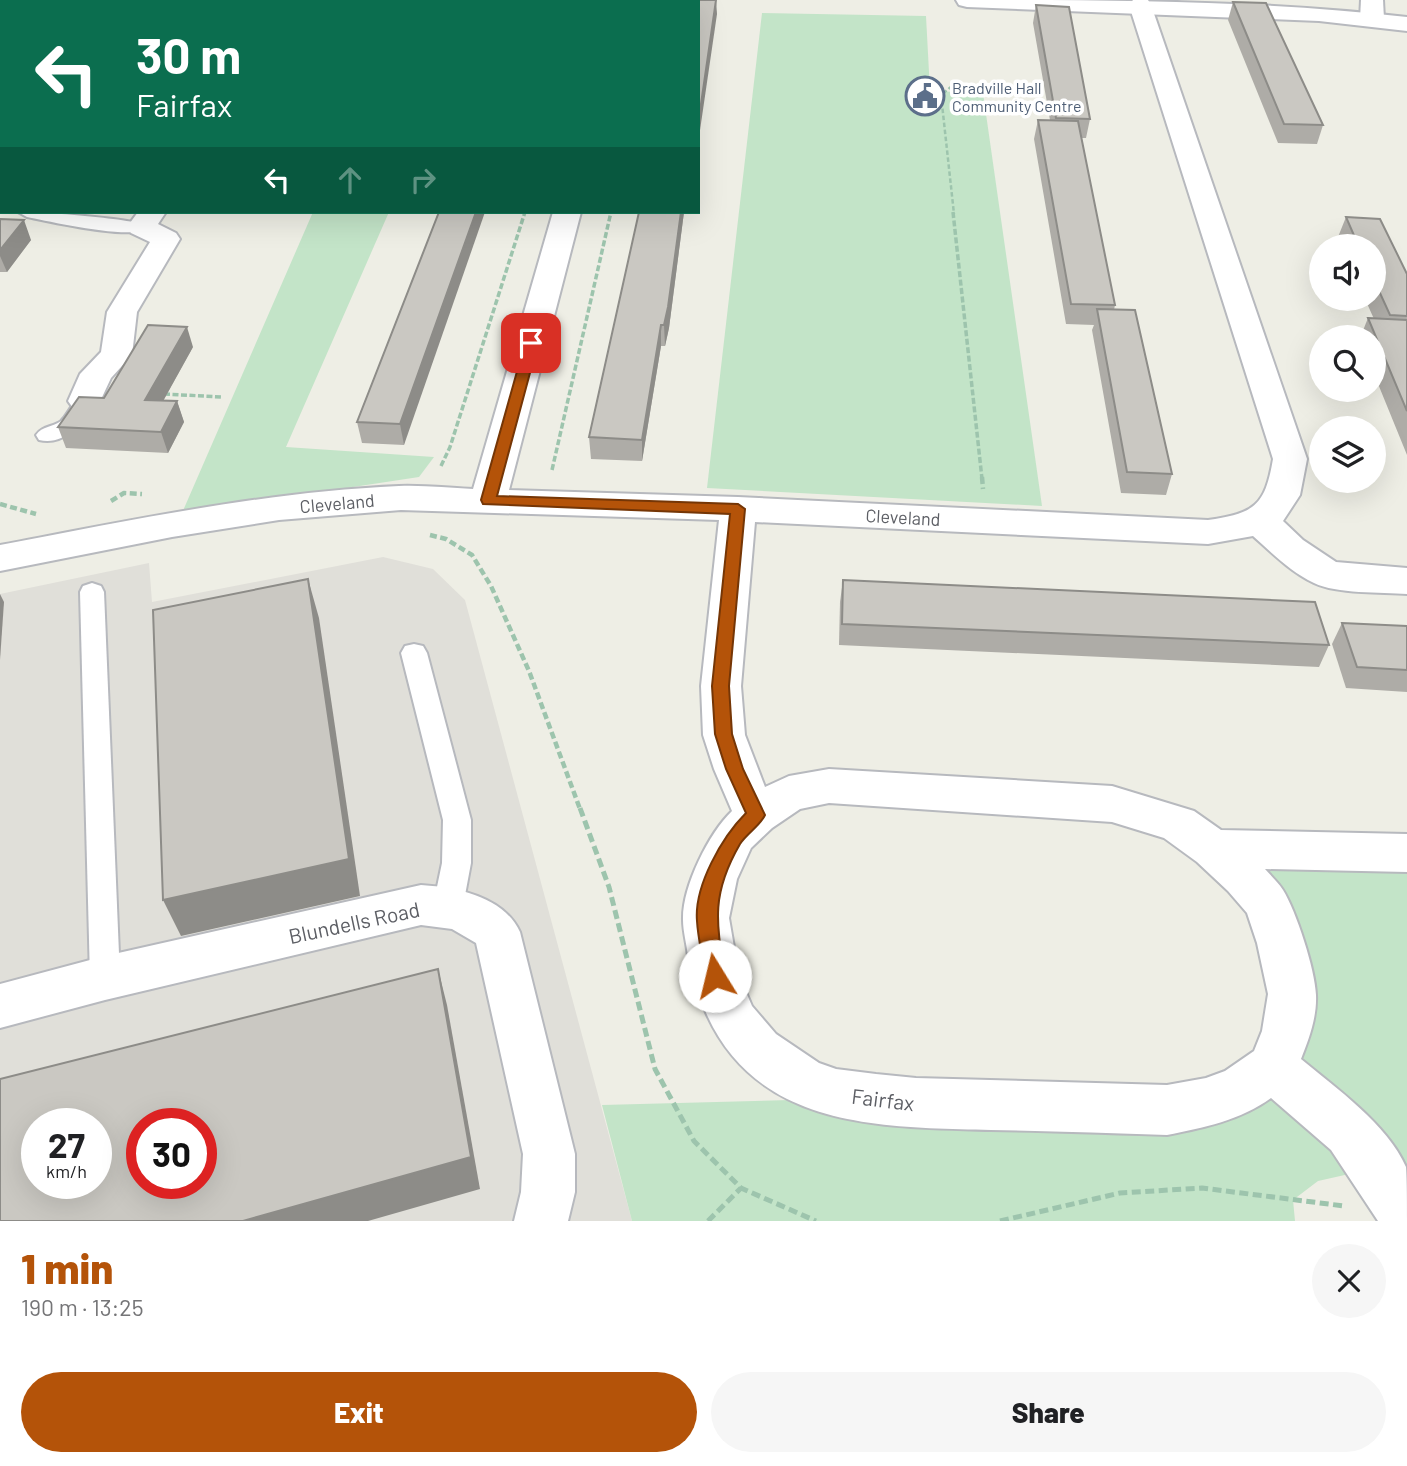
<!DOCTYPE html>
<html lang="en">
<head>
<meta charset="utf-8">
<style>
  body { margin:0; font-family:Barlow,sans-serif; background:#f6f6f6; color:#202124; height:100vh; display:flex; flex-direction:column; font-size:26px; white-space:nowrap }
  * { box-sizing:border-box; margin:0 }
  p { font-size:23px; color:#757577 }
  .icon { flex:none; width:38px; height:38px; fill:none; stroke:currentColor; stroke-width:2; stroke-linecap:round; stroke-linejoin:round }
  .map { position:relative; height:1221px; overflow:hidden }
  .side { display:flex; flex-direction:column; background:#fff; flex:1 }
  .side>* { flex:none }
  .banner { position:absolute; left:0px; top:0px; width:700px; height:214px; box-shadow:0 7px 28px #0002; background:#0b6e4f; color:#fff; overflow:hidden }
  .buttons { position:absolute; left:1309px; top:234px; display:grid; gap:14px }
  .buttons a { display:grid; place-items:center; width:77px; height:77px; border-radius:50%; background:#fff; box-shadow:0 7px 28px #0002; font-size:35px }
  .speed { position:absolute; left:21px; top:1108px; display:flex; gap:14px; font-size:35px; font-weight:700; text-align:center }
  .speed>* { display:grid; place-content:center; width:91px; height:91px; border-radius:50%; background:#fff; box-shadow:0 7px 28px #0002; line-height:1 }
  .speed small { font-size:18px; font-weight:400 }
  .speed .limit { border:10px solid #d22; background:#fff; color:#111 }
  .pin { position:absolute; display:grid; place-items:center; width:60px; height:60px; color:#fff; margin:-30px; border-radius:14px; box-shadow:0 4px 10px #0006 }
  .me { position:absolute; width:77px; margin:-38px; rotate:351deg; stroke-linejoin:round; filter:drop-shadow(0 0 5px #0008) }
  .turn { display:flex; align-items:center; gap:24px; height:147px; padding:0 21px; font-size:32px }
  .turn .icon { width:91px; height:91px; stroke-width:2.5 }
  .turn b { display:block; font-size:49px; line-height:60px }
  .lanes { display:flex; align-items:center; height:66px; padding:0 21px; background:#0003; justify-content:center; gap:35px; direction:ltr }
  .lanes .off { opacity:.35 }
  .round { display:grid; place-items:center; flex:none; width:74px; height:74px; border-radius:37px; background:#f6f6f6 }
  .head { display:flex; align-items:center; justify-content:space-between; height:119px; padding:0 21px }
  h1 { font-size:42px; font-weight:800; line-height:52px; color:#b45309 }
  .cta { display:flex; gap:14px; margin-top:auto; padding:14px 21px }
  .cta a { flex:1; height:80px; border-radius:42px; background:#b45309; color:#fff; font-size:28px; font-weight:800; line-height:80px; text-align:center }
  .cta a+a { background:#f6f6f6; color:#202124 }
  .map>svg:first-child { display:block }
</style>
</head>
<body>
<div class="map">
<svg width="1407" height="1221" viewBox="0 0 1407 1221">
  <rect width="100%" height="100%" fill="#eeeee5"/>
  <!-- industrial -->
  <path fill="#e0dfd9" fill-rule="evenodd" d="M383 557 433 569 465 600 632 1221H0V594L149 563 152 602ZM37 1124H96V1183H37ZM142 1124H201V1183H142Z"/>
  <!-- green -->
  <g fill="#c3e4c8">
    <polygon points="762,13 926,16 930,91 983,93 1042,506 707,488"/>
    <polygon points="313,212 389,212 286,447 434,457 419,477 182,513"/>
    <polygon points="1213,849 1407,853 1407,1219 1376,1168 1318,1181 1293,1200 1295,1221 632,1221 602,1105 1243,1088 1292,994"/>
  </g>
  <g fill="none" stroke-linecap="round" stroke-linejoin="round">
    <defs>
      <g id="service">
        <path d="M18 212C35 211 143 219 150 227 137 242 48 221 27 217Z"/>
        <path d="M81 401 88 403 92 408C80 425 63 446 39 440L36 435C42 426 53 427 61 421 69 414 69 404 81 401Z"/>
        <polygon points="92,583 101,586 104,592 120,978 116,988 105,992 94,988 90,978 80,592 83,586"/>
        <polygon points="414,644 423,646 427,653 471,820 471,863 463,906 458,915 448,919 438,915 433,906 442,863 443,820 401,653 405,646"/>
      </g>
      <g id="minor">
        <polygon points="198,0 220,0 197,2"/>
        <rect x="614" y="0" width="22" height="2"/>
        <path d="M1133 0H1148L1151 5 1307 459 1300 495 1283 521 1303 540 1336 562 1407 568V594C1381 592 1336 594 1314 583 1291 572 1272 553 1253 536L1208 544 755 522 741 686 745 735 765 787 789 776 829 769 1112 786 1194 811 1221 830 1407 834V872L1265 869C1271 876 1278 882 1283 890 1296 911 1315 969 1316 995 1317 1017 1309 1039 1301 1059 1336 1088 1388 1125 1406 1167 1407 1181 1407 1206 1407 1221H1378L1331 1150 1271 1098C1241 1120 1203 1128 1167 1135 1108 1133 1050 1131 991 1130 879 1127 754 1129 704 1008 697 990 691 975 688 957 687 945 683 932 683 920 682 887 709 833 732 811L714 769 703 735 701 686 719 520 401 510 279 520 172 537 0 571V545C132 520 264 492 399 486 424 485 449 488 473 489L553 212H581L509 490 738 497 1208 520C1255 513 1265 506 1273 459L1129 5ZM829 803 1112 822 1164 838 1197 862 1228 891 1247 913 1257 943 1268 994 1262 1031 1254 1051 1225 1071 1206 1078 1167 1085 916 1078 876 1074 836 1069 819 1063 776 1034 752 1006 739 976 729 918 737 879 751 848 772 828 800 809Z"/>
        <polygon points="1361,0 1383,0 1384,19 1380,24 1364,24 1360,19"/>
        <polygon points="138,212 166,212 158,224 176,233 180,239 137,312 132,355 111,378 97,408 85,411 73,408 68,401 80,374 101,352 107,312 150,242 131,233 127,227"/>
        <path d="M421 885C457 887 504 897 520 932L575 1154V1192L568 1221H514L521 1192 523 1154 476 943 452 929 421 925 105 1000 0 1028V984L105 956Z"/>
      </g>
      <path id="tertiary" d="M956 0C1107 0 1257 0 1407 17V31L1319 21 967 7 959 5Z"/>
    </defs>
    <!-- service casing -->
    <use href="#service" stroke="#b7b9be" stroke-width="4"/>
    <!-- minor casing -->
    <use href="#minor" stroke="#b7b9be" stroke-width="4"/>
    <!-- tertiary casing -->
    <use href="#tertiary" stroke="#b7b9be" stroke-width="4"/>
    <!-- path-far3 -->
    <polyline stroke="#9dc4ad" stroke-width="2.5" stroke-dasharray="4.5 2.5" stroke-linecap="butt" points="952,86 941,95 954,214"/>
    <!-- path-far2 -->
    <g stroke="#9dc4ad" stroke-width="3.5" stroke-dasharray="6 2.5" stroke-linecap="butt">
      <polyline points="953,212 982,479"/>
      <polyline points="164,394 222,397"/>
      <polyline points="441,466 450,447 525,212"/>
      <polyline points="552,470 611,212"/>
    </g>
    <!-- path-far1 -->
    <g stroke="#9dc4ad" stroke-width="4.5" stroke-dasharray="7 3.5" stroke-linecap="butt">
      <polyline points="982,477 983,489"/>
      <polyline points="111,501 124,493 142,494"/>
      <polyline points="0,504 36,514"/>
      <polyline points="430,535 446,539 472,555 491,586 529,671 580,809"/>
    </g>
    <!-- path -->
    <g stroke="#9dc4ad" stroke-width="5" stroke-dasharray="9 4.5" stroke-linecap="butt">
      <polyline points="580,808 609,887 655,1069 694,1141 741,1188 816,1221"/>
      <polyline points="708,1221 741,1188"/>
      <polyline points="1000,1221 1120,1193 1202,1188 1344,1206"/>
    </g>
    <!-- service -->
    <use href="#service" fill="#fff" fill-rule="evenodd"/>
    <!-- minor -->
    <use href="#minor" fill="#fff" fill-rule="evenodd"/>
    <!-- tertiary -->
    <use href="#tertiary" fill="#fff" fill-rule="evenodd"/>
  </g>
  <!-- wall -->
  <g fill="#aeaca7">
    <polygon points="1233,2 1323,125 1317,144 1278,143 1228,20"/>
    <polygon points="1036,5 1090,119 1086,138 1081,138 1115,305 1114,310 1172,474 1166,495 1121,493 1092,330 1094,325 1066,324 1034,139 1038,120 1050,120 1033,23"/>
    <polygon points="2,123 2,172 0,172 0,125"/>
    <polygon points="439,212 404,445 362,443 357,422"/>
    <polygon points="639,212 684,212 669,328 665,346 661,346 642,461 591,459 589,437"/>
    <polygon points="1346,217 1407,274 1407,455 1374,374 1374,338 1360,338 1368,318 1374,319 1365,299 1374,299 1374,247 1343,247 1338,237"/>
    <polygon points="0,219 31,240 7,272 0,272"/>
    <polygon points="193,347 163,401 177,401 184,422 168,453 66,448 58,427 104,398"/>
    <polygon points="843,580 1329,645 1319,667 839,645 840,602"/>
    <polygon points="1342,623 1407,626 1407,692 1346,688 1332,644"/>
  </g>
  <!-- shaded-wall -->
  <g fill="#8d8c88">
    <polygon points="185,0 198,0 199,2 184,2"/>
    <polygon points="716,0 717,14 699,137 699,118"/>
    <polygon points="476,212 485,212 404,445 400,424"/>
    <polygon points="681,212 684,212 669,328 665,346 664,325"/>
    <polygon points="24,220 31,240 7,272 0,256 0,250"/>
    <polygon points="661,325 661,346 642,461 642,440"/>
    <polygon points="187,327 193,347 152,421 145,400"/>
    <polygon points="177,401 184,422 168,453 161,432"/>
    <polygon points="308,579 319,618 360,896 181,936 163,900"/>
    <polygon points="0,594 4,602 0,660"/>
    <polygon points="438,969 447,1005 480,1189 368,1221 243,1221"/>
  </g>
  <!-- building -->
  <g fill="#cac8c2" stroke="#8d8c88" stroke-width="2" fill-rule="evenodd">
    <polygon points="127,0 185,0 184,2 126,2"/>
    <polygon points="680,0 716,0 699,118 698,2 679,2"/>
    <polygon points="1233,2 1266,3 1323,125 1284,124"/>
    <polygon points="1036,5 1069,7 1090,119 1056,118"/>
    <polygon points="1038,120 1078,121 1115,305 1071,304"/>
    <polygon points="2,123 2,154 0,154 0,125"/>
    <polygon points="439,212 476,212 400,424 357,422"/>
    <polygon points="639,212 681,212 668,307 664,325 661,325 642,440 589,437"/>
    <polygon points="1346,217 1380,219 1407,274 1407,316 1390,315 1374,280 1374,247 1359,247"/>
    <polygon points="0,219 24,220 0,250"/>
    <polygon points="1097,309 1135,310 1172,474 1127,472"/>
    <polygon points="1368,318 1407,320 1407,411"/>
    <polygon points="148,325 187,327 145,400 177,401 161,432 58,427 79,397 104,398"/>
    <polygon points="308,579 349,859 163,900 153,610"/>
    <polygon points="843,580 1315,602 1329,645 842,624"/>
    <polygon points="1342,623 1407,626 1407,670 1357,667"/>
    <path d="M438 969 471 1157 243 1221H0V1079ZM37 1124H96V1183H37ZM142 1124H201V1183H142Z"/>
  </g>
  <!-- route -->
  <path fill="#b45309" stroke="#753606" stroke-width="2" d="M531 339 538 343 497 496 738 504 745 509 729 686 732 734 743 769 765 815C760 826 747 833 740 844 711 894 716 921 725 976L722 982 715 985 708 982 705 976C703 958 698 939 697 921 694 886 722 837 746 813L726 769 715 734 712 686 730 514 483 504 481 500 525 343Z"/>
  <!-- icons -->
  <defs>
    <symbol id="civic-ring" viewBox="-11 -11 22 22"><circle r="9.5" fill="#fff" stroke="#5c6f8a" stroke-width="1.5"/><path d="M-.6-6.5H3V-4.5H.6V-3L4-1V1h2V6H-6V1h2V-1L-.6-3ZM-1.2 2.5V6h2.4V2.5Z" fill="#5c6f8a"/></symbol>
  </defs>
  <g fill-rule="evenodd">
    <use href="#civic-ring" x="903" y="74" width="44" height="44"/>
  </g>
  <g text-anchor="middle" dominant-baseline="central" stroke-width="7" stroke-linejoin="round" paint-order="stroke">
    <!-- far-service labels -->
    <g font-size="16" fill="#4e5e75" stroke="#fff" text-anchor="start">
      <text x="952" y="87">Bradville Hall<tspan x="952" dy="18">Community Centre</tspan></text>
    </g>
    <!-- street labels -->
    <g font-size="18" fill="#5d5f65" stroke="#fff">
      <text transform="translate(337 503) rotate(-5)">Cleveland</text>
      <text transform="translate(903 517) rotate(3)">Cleveland</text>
    </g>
    <!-- near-street labels -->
    <g font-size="21" fill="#5d5f65" stroke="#fff">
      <text transform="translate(354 922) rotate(-12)">Blundells Road</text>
      <text transform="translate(883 1099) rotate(7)">Fairfax</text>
    </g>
  </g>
</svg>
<div class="buttons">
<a><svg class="icon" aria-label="sound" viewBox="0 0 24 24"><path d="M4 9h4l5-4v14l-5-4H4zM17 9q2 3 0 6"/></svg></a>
<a><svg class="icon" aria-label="search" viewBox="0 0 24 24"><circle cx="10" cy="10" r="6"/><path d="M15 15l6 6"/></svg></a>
<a><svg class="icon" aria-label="layers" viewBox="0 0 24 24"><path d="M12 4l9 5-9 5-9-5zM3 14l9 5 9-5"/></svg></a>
</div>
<div class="speed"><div>27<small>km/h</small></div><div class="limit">30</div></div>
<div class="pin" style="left:531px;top:343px;background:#d93025"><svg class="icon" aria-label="arrive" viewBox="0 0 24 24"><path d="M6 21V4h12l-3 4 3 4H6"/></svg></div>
<svg class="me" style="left:715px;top:976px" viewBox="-20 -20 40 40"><circle r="19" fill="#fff"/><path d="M0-13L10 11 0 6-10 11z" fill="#b45309"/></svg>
<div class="banner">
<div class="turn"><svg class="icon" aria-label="left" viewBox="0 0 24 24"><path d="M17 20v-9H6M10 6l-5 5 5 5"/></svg><div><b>30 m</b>Fairfax</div></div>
<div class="lanes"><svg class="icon" aria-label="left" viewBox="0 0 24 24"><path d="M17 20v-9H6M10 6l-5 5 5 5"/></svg><svg class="icon off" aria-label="ahead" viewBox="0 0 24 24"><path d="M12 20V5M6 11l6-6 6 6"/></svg><svg class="icon off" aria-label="right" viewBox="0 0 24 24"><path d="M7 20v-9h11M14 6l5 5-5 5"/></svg></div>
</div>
</div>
<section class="side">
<div class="head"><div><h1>1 min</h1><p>190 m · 13:25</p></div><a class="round"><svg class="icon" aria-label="close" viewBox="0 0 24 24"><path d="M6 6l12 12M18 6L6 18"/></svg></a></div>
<div class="cta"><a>Exit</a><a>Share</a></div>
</section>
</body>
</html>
